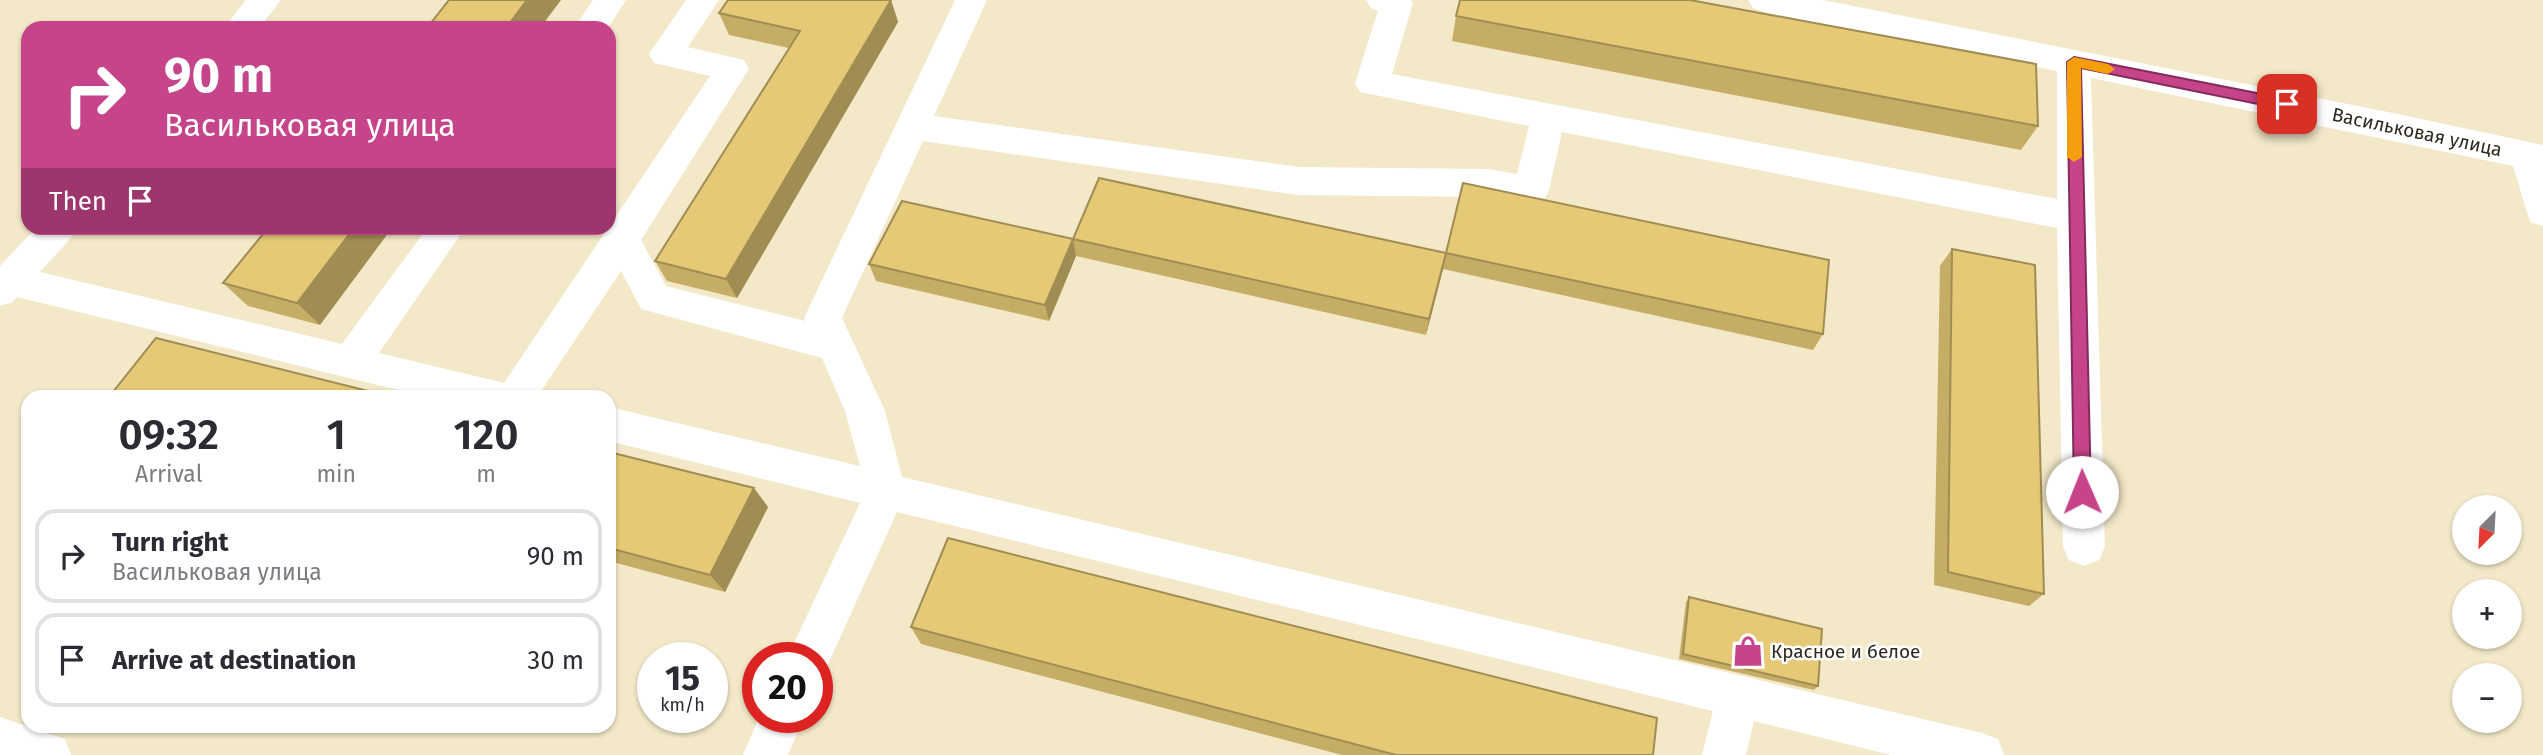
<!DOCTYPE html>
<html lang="en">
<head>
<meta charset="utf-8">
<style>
  body { margin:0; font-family:"Fira Sans",sans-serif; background:#f2f2f3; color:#2b2b33; height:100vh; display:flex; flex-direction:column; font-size:26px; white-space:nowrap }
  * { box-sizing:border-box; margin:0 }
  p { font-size:23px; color:#7c7c81 }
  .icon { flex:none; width:38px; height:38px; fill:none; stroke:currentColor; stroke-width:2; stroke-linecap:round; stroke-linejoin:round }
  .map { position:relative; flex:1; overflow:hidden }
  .drawer { position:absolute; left:21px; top:390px; width:595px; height:343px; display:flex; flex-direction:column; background:#fff; border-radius:21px; box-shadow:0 2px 5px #0004 }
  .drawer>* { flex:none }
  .hud { position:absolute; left:21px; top:21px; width:595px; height:214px; border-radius:21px; box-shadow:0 2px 5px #0004; background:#c6448a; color:#fff; overflow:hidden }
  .needle { width:46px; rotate:204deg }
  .buttons { position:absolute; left:2452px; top:495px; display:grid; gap:14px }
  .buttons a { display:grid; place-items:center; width:70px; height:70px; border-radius:50%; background:#fff; box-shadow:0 2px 5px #0004; font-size:35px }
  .speed { position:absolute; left:637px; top:642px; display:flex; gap:14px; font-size:35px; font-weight:700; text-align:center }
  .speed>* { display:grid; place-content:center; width:91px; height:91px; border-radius:50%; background:#fff; box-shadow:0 2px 5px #0004; line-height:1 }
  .speed small { font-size:18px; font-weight:400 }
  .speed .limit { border:10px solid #d22; background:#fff; color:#111 }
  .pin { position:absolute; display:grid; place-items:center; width:60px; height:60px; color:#fff; margin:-30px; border-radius:14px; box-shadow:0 4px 10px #0006 }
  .me { position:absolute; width:77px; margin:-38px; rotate:359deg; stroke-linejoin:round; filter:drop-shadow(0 0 5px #0008) }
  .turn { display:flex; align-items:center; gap:24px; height:147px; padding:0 28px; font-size:32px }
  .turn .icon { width:91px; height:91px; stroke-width:2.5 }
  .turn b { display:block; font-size:49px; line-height:60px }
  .then { display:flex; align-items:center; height:66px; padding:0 28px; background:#0003; gap:14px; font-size:26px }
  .eta { display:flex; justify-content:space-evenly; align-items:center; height:119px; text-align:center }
  .eta b { font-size:42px; font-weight:600; line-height:49px }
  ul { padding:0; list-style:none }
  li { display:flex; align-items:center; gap:21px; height:94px; margin:0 14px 10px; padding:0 14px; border:4px solid #e1e1e2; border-radius:21px }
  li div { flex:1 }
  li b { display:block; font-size:26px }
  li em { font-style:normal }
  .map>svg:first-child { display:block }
</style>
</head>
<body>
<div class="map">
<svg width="2543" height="755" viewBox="0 0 2543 755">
  <rect width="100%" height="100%" fill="#f3e8c8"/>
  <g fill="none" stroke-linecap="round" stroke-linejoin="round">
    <!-- minor -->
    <g fill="#fff" fill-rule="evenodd">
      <polygon points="246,0 281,0 259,28 224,28"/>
      <polygon points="593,0 626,0 608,28 574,28"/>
      <polygon points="686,0 719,0 688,47 744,60 749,69 641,240 666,286 806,321 804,318 955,0 987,0 934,116 1298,167 1487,169 1517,174 1529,126 1360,92 1355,83 1378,11 1371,8 1366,0 1411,0 1413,3 1392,74 2057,199 2057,71 1764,12 1753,8 1748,0 1823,0 2393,113 2543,145 2543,226 2530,222 2513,166 2091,78 2105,547 2099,560 2084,566 2069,560 2063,547 2057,228 1562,132 1549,190 1544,200 1531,204 1487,197 1298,195 923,141 842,318 885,411 902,477 1982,733 1998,739 2004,755 1891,755 1754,721 1746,755 1702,755 1713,711 897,512 824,673 817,675 817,658 787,658 860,503 609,441 609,407 860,466 845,411 822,358 641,309 621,271 537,397 427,397 17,297 13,302 0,306 0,266 36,228 76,228 71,238 40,272 342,344 427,228 465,228 379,353 504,383 710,76 654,63 649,54"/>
      <polygon points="0,717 65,739 71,755 0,755"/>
      <polygon points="759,718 804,718 788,755 743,755"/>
    </g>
  </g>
  <!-- wall -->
  <g fill="#c5ad65">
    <polygon points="891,0 898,22 737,298 667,281 655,261 789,48 729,35 719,13"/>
    <polygon points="1456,16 2038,126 2021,150 1452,41"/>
    <polygon points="1099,178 1823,334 1813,350 1443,269 1426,335 1076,256 1049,321 876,281 869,264 1073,239"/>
    <polygon points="268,228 320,325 248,306 223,283"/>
    <polygon points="1952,249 2044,594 2029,606 1934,585 1940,266"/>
    <polygon points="609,452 768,507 725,592 609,561"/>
    <polygon points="1689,597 1818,686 1814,690 1679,659 1686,602"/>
    <polygon points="911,627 1653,755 1342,755 921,644"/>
  </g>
  <!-- shaded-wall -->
  <g fill="#a08d53">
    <polygon points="527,0 561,0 540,28 506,28"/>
    <polygon points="891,0 898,22 737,298 726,279"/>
    <polygon points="354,228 392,228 320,325 297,303"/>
    <polygon points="1073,239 1076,256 1049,321 1045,305"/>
    <polygon points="1446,253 1443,269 1426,335 1429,319"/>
    <polygon points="754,488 768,507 725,592 710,575"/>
  </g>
  <!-- building -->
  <g fill="#e5c976" stroke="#a08d53" stroke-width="2">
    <polygon points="449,0 527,0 506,28 427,28"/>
    <polygon points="728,0 891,0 726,279 655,261 800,31 719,13"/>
    <polygon points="1460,0 1690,0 2036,64 2038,126 1456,16"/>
    <polygon points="1099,178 1446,253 1429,319 1073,239"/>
    <polygon points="1463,183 1829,260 1823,334 1446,253"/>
    <polygon points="902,201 1073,239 1045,305 869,264"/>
    <polygon points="268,228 354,228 297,303 223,283"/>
    <polygon points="1952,249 2035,265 2044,594 1948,572"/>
    <polygon points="156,338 392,397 109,397"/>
    <polygon points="609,452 754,488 710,575 609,548"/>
    <polygon points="948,538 1657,718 1653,755 1396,755 911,627"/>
    <polygon points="1689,597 1822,629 1818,686 1683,654"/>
  </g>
  <!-- route -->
  <polygon fill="#c6448a" stroke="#812c5a" stroke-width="2" points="2074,57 2287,99 2294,104 2287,110 2081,68 2091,492 2088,498 2082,500 2076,498 2074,492 2067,62"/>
  <!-- slow -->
  <polygon fill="#f59e0b" points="2074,57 2108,64 2115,69 2108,74 2081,68 2082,157 2074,162 2067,157 2067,62"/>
  <!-- icons -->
  <defs>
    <symbol id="shop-bare" viewBox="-9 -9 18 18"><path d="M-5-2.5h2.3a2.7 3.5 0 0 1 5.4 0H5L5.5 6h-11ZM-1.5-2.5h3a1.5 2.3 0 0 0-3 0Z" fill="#c6448a" stroke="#fff" stroke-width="2.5" paint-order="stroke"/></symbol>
  </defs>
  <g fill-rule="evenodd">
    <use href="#shop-bare" x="1726" y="629" width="44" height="44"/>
  </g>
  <g text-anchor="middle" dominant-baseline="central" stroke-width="5" stroke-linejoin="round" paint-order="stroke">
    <!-- street labels -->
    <g font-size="19" fill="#2e291d" stroke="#fff">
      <text transform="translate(2417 132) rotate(12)">Васильковая улица</text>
    </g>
    <!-- poi labels -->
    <g font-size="19" fill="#2e291d" stroke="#fff" text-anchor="start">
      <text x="1771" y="651">Красное и белое</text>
    </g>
  </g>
</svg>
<div class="buttons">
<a><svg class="needle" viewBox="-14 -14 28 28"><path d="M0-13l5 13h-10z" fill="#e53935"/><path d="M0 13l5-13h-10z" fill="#7c7c81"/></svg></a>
<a>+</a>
<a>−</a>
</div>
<div class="speed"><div>15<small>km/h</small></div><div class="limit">20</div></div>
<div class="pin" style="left:2287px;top:104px;background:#d93025"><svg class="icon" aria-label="arrive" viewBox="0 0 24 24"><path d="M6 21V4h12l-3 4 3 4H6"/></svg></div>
<svg class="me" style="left:2082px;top:492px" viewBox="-20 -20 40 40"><circle r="19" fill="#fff"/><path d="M0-13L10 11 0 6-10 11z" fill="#c6448a"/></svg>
<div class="hud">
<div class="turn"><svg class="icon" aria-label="right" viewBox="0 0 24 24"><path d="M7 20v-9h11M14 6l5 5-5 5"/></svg><div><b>90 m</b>Васильковая улица</div></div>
<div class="then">Then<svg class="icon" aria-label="arrive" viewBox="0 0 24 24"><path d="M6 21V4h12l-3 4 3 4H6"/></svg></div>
</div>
<section class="drawer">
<div class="eta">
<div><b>09:32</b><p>Arrival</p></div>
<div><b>1</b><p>min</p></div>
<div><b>120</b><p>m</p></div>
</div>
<ul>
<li><svg class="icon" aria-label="right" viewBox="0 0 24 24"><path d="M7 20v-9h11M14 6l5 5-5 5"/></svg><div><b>Turn right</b><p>Васильковая улица</p></div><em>90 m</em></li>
<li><svg class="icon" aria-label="arrive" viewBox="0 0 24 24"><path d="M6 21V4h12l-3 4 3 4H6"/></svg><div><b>Arrive at destination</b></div><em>30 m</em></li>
</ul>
</section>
</div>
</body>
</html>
